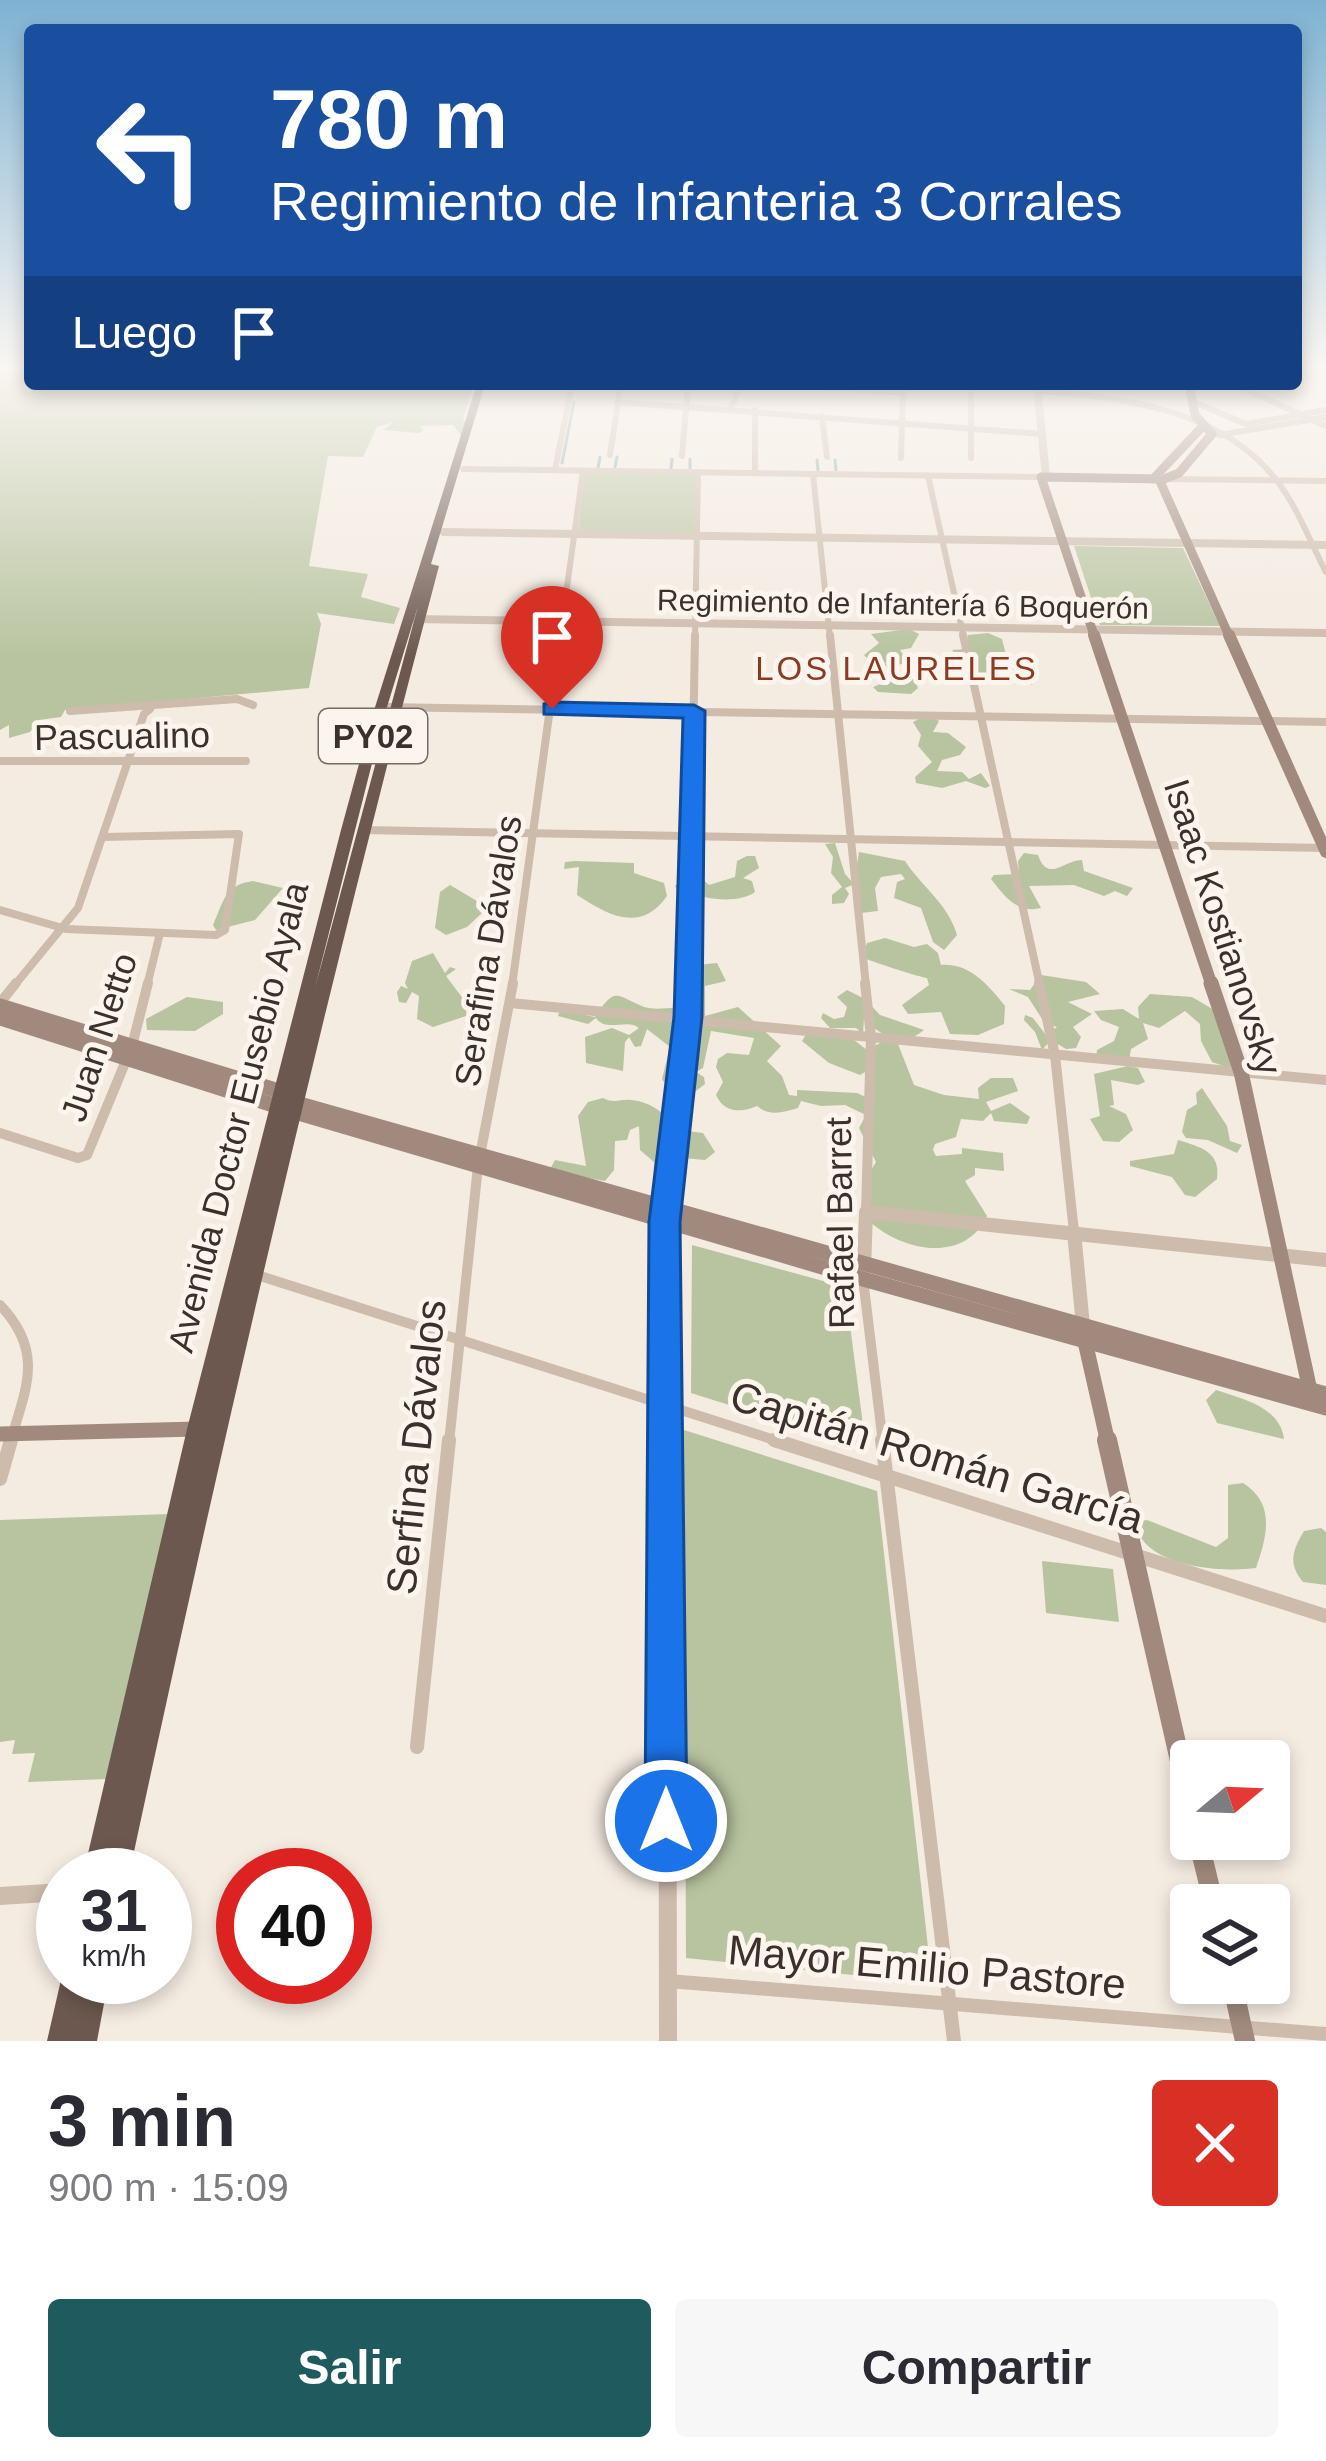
<!DOCTYPE html>
<html lang="es">
<head>
<meta charset="utf-8">
<style>
  body { margin:0; font-family:Helvetica,sans-serif; background:#f7f7f7; color:#2b2b33; height:100vh; display:flex; flex-direction:column; font-size:45px; white-space:nowrap }
  * { box-sizing:border-box; margin:0 }
  p { font-size:39px; color:#7c7c81 }
  .icon { flex:none; width:66px; height:66px; fill:none; stroke:currentColor; stroke-width:2; stroke-linecap:round; stroke-linejoin:round }
  .map { position:relative; height:2041px; overflow:hidden }
  .side { display:flex; flex-direction:column; background:#fff; flex:1 }
  .side>* { flex:none }
  .banner { position:absolute; left:24px; top:24px; width:1278px; height:366px; border-radius:12px; box-shadow:0 6px 18px #0003; background:#1a4fa0; color:#fff; overflow:hidden }
  .needle { width:78px; rotate:71deg }
  .controls { position:absolute; left:1170px; top:1740px; display:grid; gap:24px }
  .controls a { display:grid; place-items:center; width:120px; height:120px; border-radius:12px; background:#fff; box-shadow:0 6px 18px #0003; font-size:60px }
  .speed { position:absolute; left:36px; top:1848px; display:flex; gap:24px; font-size:60px; font-weight:700; text-align:center }
  .speed>* { display:grid; place-content:center; width:156px; height:156px; border-radius:50%; background:#fff; box-shadow:0 6px 18px #0003; line-height:1 }
  .speed small { font-size:30px; font-weight:400 }
  .speed .limit { border:18px solid #d22; background:#fff; color:#111 }
  .pin { position:absolute; display:grid; place-items:center; width:102px; height:102px; color:#fff; margin:-123px -51px; border-radius:50% 50% 50% 0; rotate:-45deg; box-shadow:0 0 12px #0007 }
  .pin .icon { rotate:45deg }
  .me { position:absolute; width:132px; margin:-66px; rotate:0deg; stroke-linejoin:round; filter:drop-shadow(0 0 9px #0008) }
  .turn { display:flex; align-items:center; gap:42px; height:252px; padding:0 48px; font-size:54px }
  .turn .icon { width:156px; height:156px; stroke-width:2.5 }
  .turn b { display:block; font-size:84px; line-height:102px }
  .then { display:flex; align-items:center; height:114px; padding:0 48px; background:#0003; gap:24px; font-size:45px }
  .round { display:grid; place-items:center; flex:none; width:126px; height:126px; border-radius:12px; background:#f7f7f7 }
  .summary { display:flex; align-items:center; justify-content:space-between; height:204px; padding:0 48px }
  h1 { font-size:72px; font-weight:700; line-height:90px }
  .primary-button { display:flex; gap:24px; margin-top:auto; padding:24px 48px }
  .primary-button a { flex:1; height:138px; border-radius:12px; background:#1f5a5e; color:#fff; font-size:48px; font-weight:700; line-height:138px; text-align:center }
  .primary-button a+a { background:#f7f7f7; color:#2b2b33 }
  .map>svg:first-child { display:block }
</style>
</head>
<body>
<div class="map">
<svg width="1326" height="2041" viewBox="0 0 1326 2041">
  <rect width="100%" height="100%" fill="#f4ebe1"/>
  <!-- green -->
  <g fill="#b8c4a0">
    <polygon points="0,371 30,371 30,384 473,388 463,419 470,428 486,384 462,460 463,438 453,425 420,426 423,430 419,433 383,430 394,422 377,427 363,457 328,456 309,566 368,574 361,597 400,608 394,624 317,613 321,624 309,688 65,710 61,717 39,720 30,732 9,738 9,725 0,730"/>
    <polygon points="585,472 695,473 695,534 578,532"/>
    <polygon points="1074,546 1183,548 1220,626 1100,625"/>
    <polygon points="909,629 919,634 911,648 900,650 908,662 891,667 901,676 914,679 918,688 911,694 878,692 873,687 888,681 877,679 880,674 875,666 887,663 871,662 864,655 879,643 871,634"/>
    <polygon points="988,633 1002,639 1006,655 985,658 989,665 1018,658 1026,662 1026,677 1033,685 990,672 984,677 956,679 941,666 949,663 968,672 952,650 966,649 968,635"/>
    <polygon points="929,714 939,721 933,732 948,733 966,747 960,755 942,760 937,771 962,772 969,779 981,773 990,786 985,788 966,781 942,788 916,783 915,777 932,762 918,746 921,735 913,722"/>
    <path d="M835 843 845 874 854 884 859 852 905 861C923 888 948 904 957 935L944 950 933 942 921 908 894 898 897 882 905 879 901 874 881 877 875 888 878 911 861 913 852 885 845 888 849 894 844 903 832 904V895L842 887 831 873 833 857 825 844Z"/>
    <path d="M1024 853 1038 855C1048 884 1065 859 1082 860L1084 871 1133 888 1127 896 1115 891 1104 896 1074 885 1029 886 1041 908C1016 914 1004 895 991 879L994 875 1019 874 1018 861Z"/>
    <path d="M747 856H755L759 868 743 878 752 881 755 892C741 903 705 901 690 891L678 892 675 886 687 874 698 875 709 885 735 877 737 861Z"/>
    <path d="M575 861 634 863V873L664 883 667 896C640 934 608 915 577 895L579 867 564 869 565 862Z"/>
    <path d="M253 881 283 888 255 920 216 930 213 925C224 901 224 885 253 881Z"/>
    <polygon points="450,885 482,904 482,913 467,927 446,935 435,928 440,892"/>
    <path d="M885 938 914 947 927 944 938 953 941 965C970 963 988 985 1005 1006L1004 1024 978 1035 950 1034 941 1012 908 1014 902 1005 929 985 927 978C923 978 866 960 862 957L867 943Z"/>
    <path d="M681 949 697 958V965L717 963 726 981 705 986V1016L738 1007 781 1046 767 1061 782 1076 789 1095 797 1096V1090L857 1093 868 1098 867 1071 860 1075 829 1063 802 1041 805 1036H849L867 1050 886 1040 898 1044 914 1085 944 1095 979 1099 978 1088 991 1078H1013L1018 1091 986 1102 991 1111 1010 1103 1030 1117 1027 1124 994 1121 991 1113 983 1121 961 1119 956 1137 935 1144 933 1150 936 1156 962 1154V1148L1003 1153 1004 1171 975 1168V1175L965 1181 987 1216C963 1267 896 1249 866 1218L865 1181 876 1162 859 1128 866 1115 845 1105 821 1106 801 1101 798 1108C783 1112 770 1117 757 1106 741 1113 724 1113 716 1095L723 1082 716 1067 718 1059 727 1053 749 1055 754 1038 711 1031 703 1068 696 1072 704 1077 705 1084 687 1098 680 1092 673 1096 662 1079 668 1055 676 1054 681 1062 680 1045 670 1047 647 1029 641 1046 635 1047 629 1037 625 1042 623 1071 586 1063 585 1037 612 1028 629 1035 639 1028C628 1018 606 1033 596 1018L588 1024 558 1016 560 1010 595 1017C616 985 616 996 644 1007 654 1010 665 1008 676 1008L684 1021 695 1016 683 988 688 969 674 964Z"/>
    <polygon points="433,953 445,973 450,967 456,969 446,976 467,1004 466,1016 433,1027 417,1019 419,996 412,992 406,1003 399,1002 397,992 401,986 408,989 405,983 412,961"/>
    <polygon points="1041,975 1086,982 1100,994 1068,1002 1092,1014 1073,1027 1081,1037 1076,1048 1066,1049 1051,1040 1042,1050 1035,1032 1024,1020 1025,1015 1033,1018 1046,1035 1057,1027 1044,1022 1028,997 1009,989 1030,990"/>
    <path d="M847 990 865 999 880 1015 924 1030C904 1047 880 1037 864 1018L863 1034 856 1028H830L821 1018 823 1013 834 1019 844 1017 847 1007 837 997Z"/>
    <polygon points="1150,994 1192,997 1221,1014 1241,1072 1212,1062 1201,1041 1200,1024 1185,1011 1159,1028 1143,1023 1148,1039 1131,1049 1129,1060 1096,1059 1097,1050 1114,1041 1119,1027 1101,1020 1094,1011 1123,1009 1139,1019 1138,1007"/>
    <polygon points="187,997 223,1002 223,1014 195,1031 147,1030 146,1019"/>
    <polygon points="1128,1066 1138,1068 1145,1082 1138,1085 1111,1080 1114,1105 1109,1106 1126,1114 1133,1130 1119,1142 1103,1141 1090,1119 1100,1116 1094,1074"/>
    <polygon points="1202,1088 1227,1126 1230,1141 1242,1145 1237,1153 1208,1140 1186,1138 1182,1132 1187,1110 1197,1104 1196,1093"/>
    <path d="M603 1098C615 1104 619 1099 631 1100 653 1102 666 1115 679 1130L703 1133 715 1152 705 1160 683 1158 672 1143 667 1185 659 1191 653 1186 654 1162 640 1150 639 1126 630 1130 627 1140 615 1141 614 1170 605 1181 549 1171 555 1160 586 1166 578 1116 588 1102Z"/>
    <path d="M1178 1140C1201 1147 1221 1152 1217 1179L1195 1197 1185 1195 1172 1177 1130 1166V1161L1174 1154Z"/>
    <polygon points="692,1245 845,1287 866,1448 691,1393"/>
    <path d="M1216 1390C1243 1399 1280 1407 1284 1439L1217 1423 1206 1400Z"/>
    <polygon points="684,1430 877,1491 932,1983 686,1958"/>
    <path d="M1243 1483C1276 1504 1267 1536 1256 1568 1222 1573 1140 1567 1136 1522L1147 1520 1216 1547 1228 1538V1485Z"/>
    <polygon points="169,1514 107,1779 28,1782 35,1753 12,1754 15,1740 0,1742 0,1520"/>
    <path d="M1321 1528 1326 1532V1585L1303 1582C1288 1564 1292 1551 1304 1531Z"/>
    <polygon points="1042,1561 1113,1569 1119,1622 1046,1613"/>
  </g>
  <g fill="none" stroke-linecap="round" stroke-linejoin="round">
    <!-- stream -->
    <g stroke="#7fb0b2" stroke-width="3">
      <polyline points="690,459 690,468"/>
      <polyline points="817,460 818,470"/>
      <polyline points="835,460 836,470"/>
      <polyline points="562,463 574,402"/>
      <polyline points="615,467 617,457"/>
      <polyline points="598,468 600,457"/>
      <polyline points="671,468 672,459"/>
    </g>
    <!-- minor-far3 -->
    <g stroke="#cdbbac" stroke-width="6">
      <polyline points="791,384 902,393"/>
      <polyline points="971,384 971,458"/>
      <polyline points="1234,384 1326,426"/>
      <path d="M1038 391C1121 397 1223 409 1277 481 1298 508 1310 542 1326 572"/>
      <polyline points="1192,401 1246,424 1326,410"/>
      <polyline points="617,402 1042,434"/>
      <polyline points="731,408 741,384"/>
      <polyline points="755,410 755,473"/>
      <polyline points="822,416 827,457"/>
      <polyline points="1219,435 1326,417"/>
      <polyline points="610,455 621,384"/>
      <polyline points="682,456 688,384"/>
      <polyline points="901,458 903,384"/>
      <polyline points="463,469 1041,477"/>
      <polyline points="555,470 572,384"/>
      <polyline points="813,474 830,638"/>
      <polyline points="928,476 964,638"/>
      <polyline points="1164,479 1326,481"/>
      <polyline points="560,638 583,471"/>
      <polyline points="695,638 698,472"/>
    </g>
    <!-- minor-far2 -->
    <g stroke="#cdbbac" stroke-width="8">
      <polyline points="830,635 866,986"/>
      <polyline points="963,635 1040,986"/>
      <polyline points="381,707 1326,722"/>
      <polyline points="70,711 237,699 253,705"/>
      <polyline points="0,761 246,761"/>
      <polyline points="362,830 1326,848"/>
      <polyline points="0,910 66,929 216,935 225,930 239,834 104,837"/>
      <polyline points="14,986 78,908 144,714 150,709"/>
      <polyline points="147,986 160,933"/>
      <polyline points="512,986 560,635"/>
      <polyline points="689,986 695,635"/>
    </g>
    <!-- minor-far1 -->
    <g stroke="#cdbbac" stroke-width="10">
      <polyline points="865,983 871,1037 866,1212"/>
      <polyline points="1039,983 1055,1055 1074,1232"/>
      <polyline points="0,1003 16,983"/>
      <polyline points="510,1003 1326,1080"/>
      <polyline points="0,1133 78,1158 87,1155 132,1046 148,983"/>
      <polyline points="668,1208 689,983"/>
      <polyline points="254,1274 784,1443"/>
      <polyline points="863,1279 883,1443"/>
      <path d="M0 1305C45 1352 26 1388 10 1443"/>
      <polyline points="449,1443 478,1166 513,983"/>
    </g>
    <!-- minor -->
    <g stroke="#cdbbac" stroke-width="14">
      <polyline points="774,1440 1326,1616"/>
      <polyline points="882,1440 954,2041"/>
      <polyline points="0,1479 11,1440"/>
      <polyline points="417,1747 449,1440"/>
      <polyline points="668,1981 1326,2034"/>
    </g>
    <!-- tertiary-far2 -->
    <g stroke="#cdbbac" stroke-width="8">
      <polyline points="1037,384 1046,477"/>
      <polyline points="444,532 1326,545"/>
      <polyline points="414,619 1326,633"/>
    </g>
    <!-- tertiary-far1 -->
    <g stroke="#cdbbac" stroke-width="14">
      <polyline points="666,1215 667,1443"/>
      <polyline points="1074,1232 1083,1326"/>
      <polyline points="864,1269 866,1212 1326,1260"/>
    </g>
    <!-- tertiary -->
    <g stroke="#cdbbac" stroke-width="18">
      <polyline points="667,1440 668,2041"/>
      <polyline points="0,1896 63,1892"/>
    </g>
    <!-- secondary-far3 -->
    <g stroke="#a18a7d" stroke-width="9">
      <polyline points="1153,479 1203,426"/>
      <polyline points="1159,479 1230,638"/>
      <polyline points="1095,638 1041,477 1164,479 1179,473 1212,434 1195,415 1189,384"/>
    </g>
    <!-- secondary-far2 -->
    <g stroke="#a18a7d" stroke-width="12">
      <polyline points="1094,635 1212,986"/>
      <polyline points="1229,635 1326,852"/>
    </g>
    <!-- secondary-far1 -->
    <g stroke="#a18a7d" stroke-width="15">
      <polyline points="1211,983 1241,1072 1311,1395"/>
      <polyline points="0,1006 282,1092 296,1103 1326,1394"/>
      <polyline points="0,1018 295,1112 863,1279 1326,1408"/>
      <polyline points="1084,1337 1108,1443"/>
      <polyline points="0,1434 197,1429"/>
    </g>
    <!-- secondary -->
    <g stroke="#a18a7d" stroke-width="20">
      <polyline points="1107,1440 1191,1809"/>
      <polyline points="1198,1839 1214,1905"/>
      <polyline points="1232,1983 1245,2041"/>
    </g>
    <!-- trunk -->
    <g fill="#6c584f" fill-rule="evenodd">
      <path d="M477 384H485L431 564 439 566C324 1000 223 1436 129 1875H83L187 1429 341 830 371 720ZM418 606 315 988 383 720Z"/>
      <polygon points="63,1971 63,1977 109,1977 97,2041 47,2041"/>
    </g>
  </g>
  <!-- sky -->
  <linearGradient id="sky" x2="0" y2="1"><stop stop-color="#7eb2d2"/><stop offset="0.56" stop-color="#faf6f2"/><stop offset="1" stop-color="#faf6f2" stop-opacity="0"/></linearGradient>
  <rect width="1326" height="657" fill="url(#sky)"/>
  <!-- route -->
  <polygon fill="#1a73e8" stroke="#114b97" stroke-width="3" points="552,702 694,705 705,711 702,1017 680,1222 687,1821 681,1836 666,1842 651,1836 645,1821 649,1222 674,1017 683,718 544,714 544,704"/>
  <g text-anchor="middle" dominant-baseline="central" stroke-width="10" stroke-linejoin="round" paint-order="stroke">
    <!-- far-street labels -->
    <g font-size="30" fill="#3b302b" stroke="#fbf5ee">
      <text transform="translate(903 604) rotate(1)">Regimiento de Infantería 6 Boquerón</text>
    </g>
    <!-- far-neighbourhood labels -->
    <g font-size="33" letter-spacing="3" fill="#8c3b22" stroke="#fbf5ee">
      <text x="897" y="668">LOS LAURELES</text>
    </g>
    <!-- shield labels -->
    <rect fill="#fbf5ee" stroke="#756b66" stroke-width="3" x="319" y="709" width="108" height="54" rx="9"/>
    <g font-size="33" font-weight="bold" fill="#3b302b">
      <text x="373" y="736">PY02</text>
    </g>
    <!-- street labels -->
    <g font-size="36" fill="#3b302b" stroke="#fbf5ee">
      <text transform="translate(122 736) rotate(-1)">Pascualino</text>
      <text transform="translate(1223 927) rotate(72)">Isaac Kostianovsky</text>
      <text transform="translate(488 951) rotate(-81)">Serafina Dávalos</text>
      <text transform="translate(99 1037) rotate(-72)">Juan Netto</text>
      <text transform="translate(238 1117) rotate(-76)">Avenida Doctor Eusebio Ayala</text>
      <text transform="translate(840 1223) rotate(-91)">Rafael Barret</text>
    </g>
    <!-- near-street labels -->
    <g font-size="42" fill="#3b302b" stroke="#fbf5ee">
      <text transform="translate(416 1447) rotate(-84)">Serfina Dávalos</text>
      <text transform="translate(937 1457) rotate(17)">Capitán Román García</text>
      <text transform="translate(927 1967) rotate(5)">Mayor Emilio Pastore</text>
    </g>
  </g>
</svg>
<div class="controls">
<a><svg class="needle" viewBox="-14 -14 28 28"><path d="M0-13l5 13h-10z" fill="#e53935"/><path d="M0 13l5-13h-10z" fill="#7c7c81"/></svg></a>
<a><svg class="icon" aria-label="layers" viewBox="0 0 24 24"><path d="M12 4l9 5-9 5-9-5zM3 14l9 5 9-5"/></svg></a>
</div>
<div class="speed"><div>31<small>km/h</small></div><div class="limit">40</div></div>
<div class="pin" style="left:552px;top:709px;background:#d93025"><svg class="icon" aria-label="arrive" viewBox="0 0 24 24"><path d="M6 21V4h12l-3 4 3 4H6"/></svg></div>
<svg class="me" style="left:666px;top:1821px" viewBox="-20 -20 40 40"><circle r="17" fill="#1a73e8" stroke="#fff" stroke-width="3"/><path d="M0-11L8 9 0 5-8 9z" fill="#fff"/></svg>
<div class="banner">
<div class="turn"><svg class="icon" aria-label="left" viewBox="0 0 24 24"><path d="M17 20v-9H6M10 6l-5 5 5 5"/></svg><div><b>780 m</b>Regimiento de Infanteria 3 Corrales</div></div>
<div class="then">Luego<svg class="icon" aria-label="arrive" viewBox="0 0 24 24"><path d="M6 21V4h12l-3 4 3 4H6"/></svg></div>
</div>
</div>
<section class="side">
<div class="summary"><div><h1>3 min</h1><p>900 m · 15:09</p></div><a class="round" style="background:#d93025;color:#fff"><svg class="icon" aria-label="close" viewBox="0 0 24 24"><path d="M6 6l12 12M18 6L6 18"/></svg></a></div>
<div class="primary-button"><a>Salir</a><a>Compartir</a></div>
</section>
</body>
</html>
